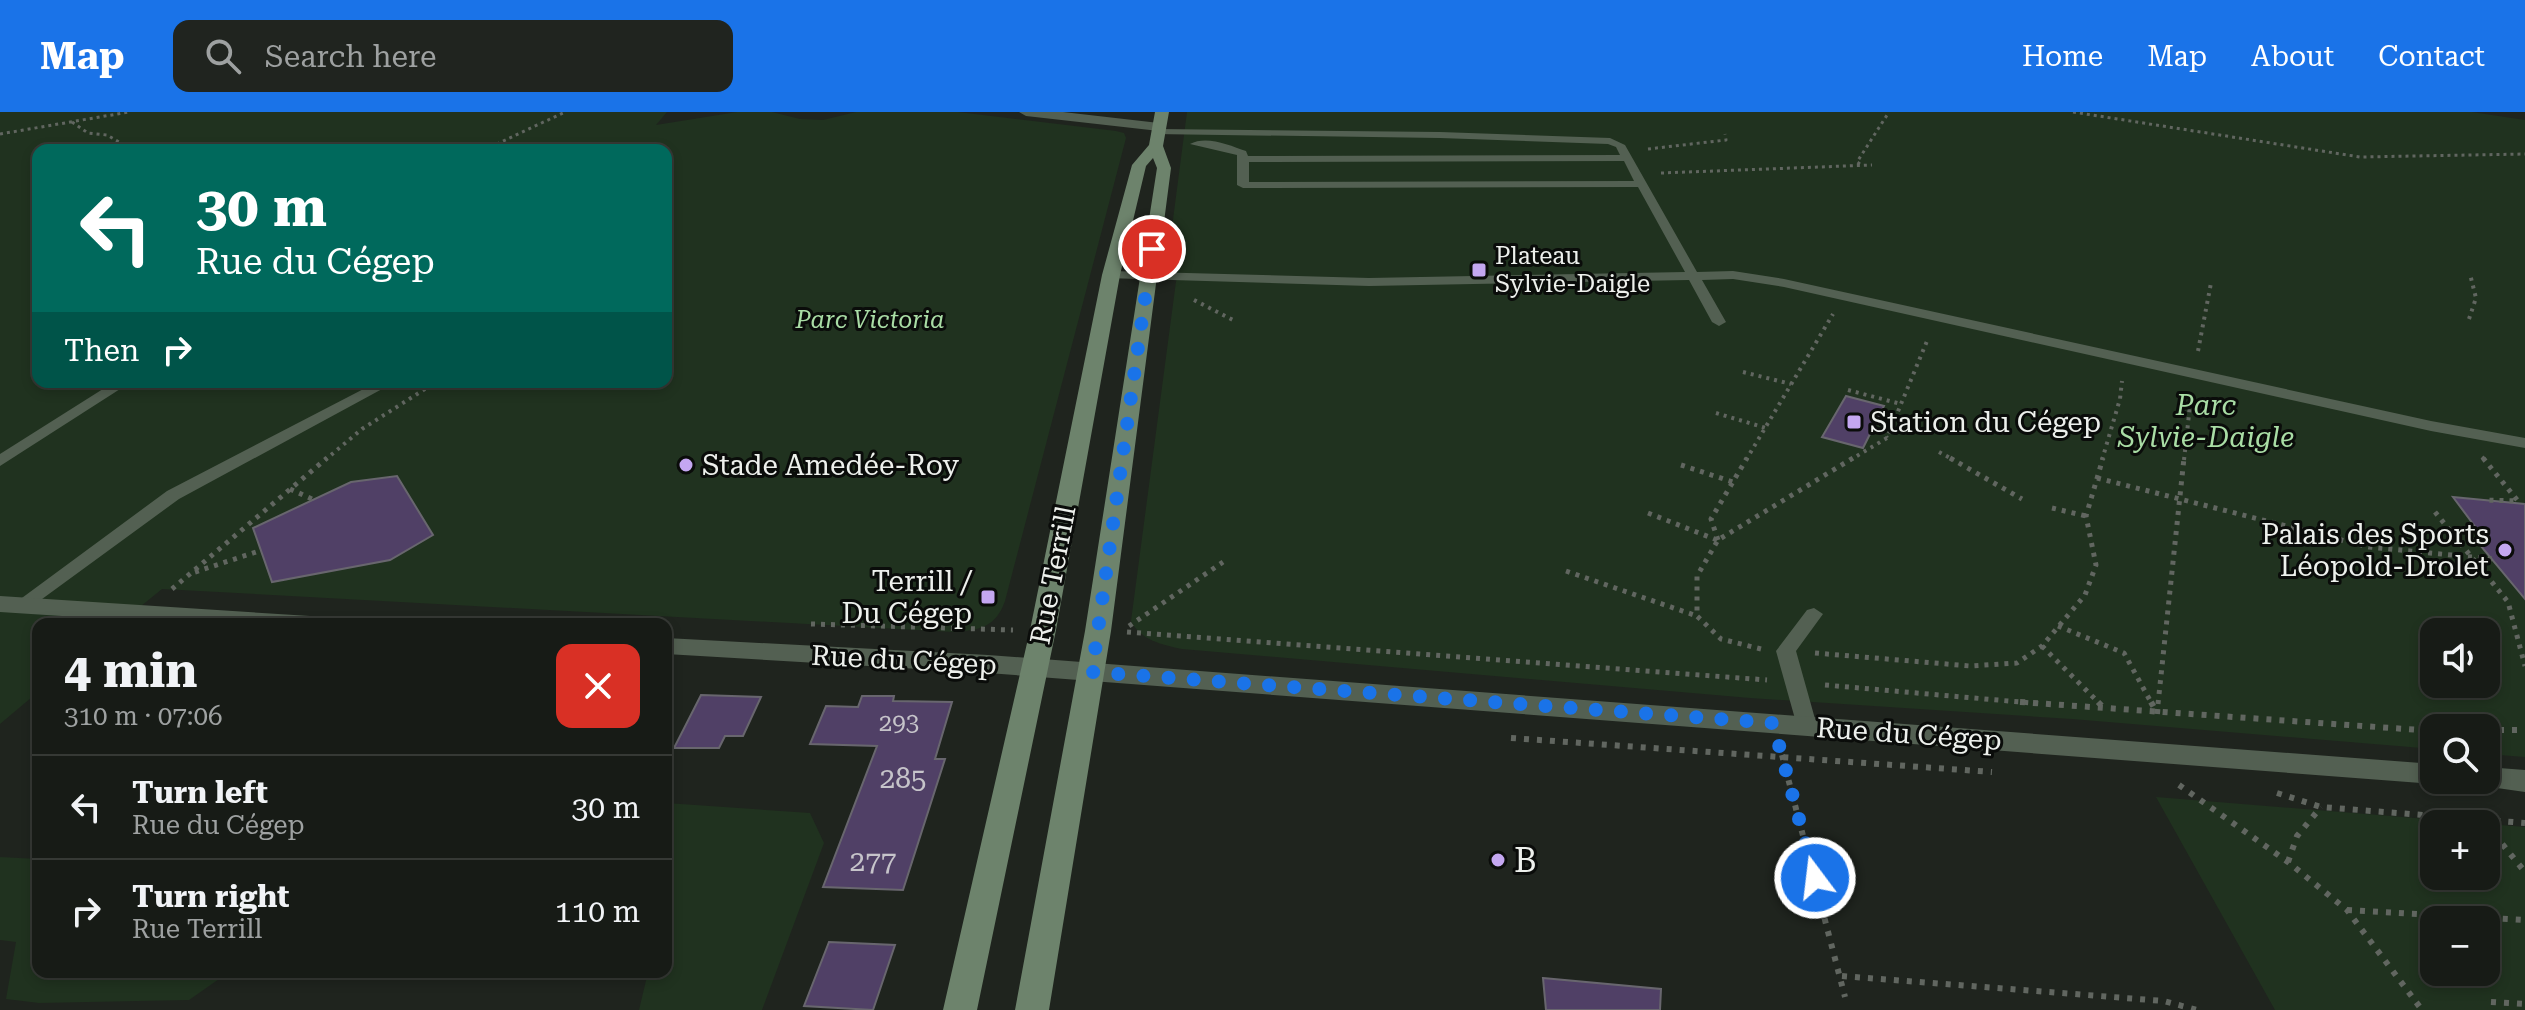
<!DOCTYPE html>
<html lang="en">
<head>
<meta charset="utf-8">
<style>
  body { margin:0; font-family:"Roboto Serif",serif; background:#20241f; color:#f1f3f6; height:100vh; display:flex; flex-direction:column; font-size:30px; white-space:nowrap }
  * { box-sizing:border-box; margin:0 }
  p { font-size:26px; color:#9ea1a1 }
  .icon { flex:none; width:44px; height:44px; fill:none; stroke:currentColor; stroke-width:2; stroke-linecap:round; stroke-linejoin:round }
  .map { position:relative; flex:1; overflow:hidden }
  .sheet { position:absolute; left:32px; top:506px; width:640px; height:360px; display:flex; flex-direction:column; background:#171b16; border-radius:16px; box-shadow:0 4px 12px #0003,0 0 0 2px #363935 }
  .sheet>* { flex:none }
  .guide { position:absolute; left:32px; top:32px; width:640px; height:244px; border-radius:16px; box-shadow:0 4px 12px #0003,0 0 0 2px #363935; background:#00695c; color:#fff; overflow:hidden }
  .controls { position:absolute; left:2420px; top:506px; display:grid; gap:16px }
  .controls a { display:grid; place-items:center; width:80px; height:80px; border-radius:16px; background:#171b16; box-shadow:0 4px 12px #0003,0 0 0 2px #363935; font-size:40px }
  .pin { position:absolute; display:grid; place-items:center; width:68px; height:68px; color:#fff; margin:-34px; border:4px solid #fff; border-radius:50%; box-shadow:0 2px 8px #0007 }
  .me { position:absolute; width:88px; margin:-44px; rotate:345deg; stroke-linejoin:round; filter:drop-shadow(0 0 6px #0008) }
  .turn { display:flex; align-items:center; gap:28px; height:168px; padding:0 32px; font-size:36px }
  .turn .icon { width:104px; height:104px; stroke-width:2.5 }
  .turn b { display:block; font-size:56px; line-height:68px }
  .then { display:flex; align-items:center; height:76px; padding:0 32px; background:#0003; gap:16px; font-size:30px }
  .round { display:grid; place-items:center; flex:none; width:84px; height:84px; border-radius:16px; background:#20241f }
  .head { display:flex; align-items:center; justify-content:space-between; height:136px; padding:0 32px }
  h1 { font-size:48px; font-weight:700; line-height:60px }
  ul { padding:0; list-style:none }
  li { display:flex; align-items:center; gap:24px; height:104px; padding:0 32px; border-top:2px solid #363935 }
  li div { flex:1 }
  li b { display:block; font-size:30px }
  li em { font-style:normal }
  header { display:flex; align-items:center; gap:48px; box-sizing:border-box; height:112px; padding:0 40px; background:#1a73e8; color:#fff }
  header strong { font-size:38px }
  nav { display:flex; gap:44px; margin-inline-start:auto; font-size:28px }
  .search { width:560px; height:72px; background:#20241f; display:flex; align-items:center; gap:20px; box-sizing:border-box; padding:0 28px; border-radius:16px; color:#9ea1a1; font-size:30px }
  .map>svg:first-child { display:block }
</style>
</head>
<body>
<header>
<strong>Map</strong>
<div class="search"><svg class="icon" aria-label="search" viewBox="0 0 24 24"><circle cx="10" cy="10" r="6"/><path d="M15 15l6 6"/></svg>Search here</div>
<nav><a>Home</a><a>Map</a><a>About</a><a>Contact</a></nav>
</header>
<div class="map">
<svg width="2525" height="898" viewBox="0 0 2525 898">
  <rect width="100%" height="100%" fill="#1f241e"/>
  <!-- green -->
  <g fill="#20321f" fill-rule="evenodd">
    <path d="M0 0H667L656 13 737 0H772L800 7 823 8 856 0H958L1116 19 1124 21 1126 26 1005 489C996 515 980 518 954 520L162 477 119 512H38V580L0 612ZM38 38H666V270H38Z"/>
    <path d="M1187 0H2472L2525 8V645L2486 642V616H2434V637L2072 607 1750 586 1182 537C1163 533 1140 528 1131 509L1179 147 1169 138ZM2434 520H2486V572H2434Z"/>
    <path d="M2156 685 2525 715V898H2275ZM2434 712H2486V764H2434ZM2434 808H2486V860H2434Z"/>
    <polygon points="666,691 810,701 824,731 762,898 639,898 648,860 666,860"/>
    <polygon points="0,745 38,747 38,860 229,860 189,888 39,891 6,887 16,830 0,828"/>
  </g>
  <!-- building -->
  <g fill="#504066" stroke="#68666e" stroke-width="2">
    <polygon points="1846,284 1884,294 1863,336 1822,325"/>
    <polygon points="397,364 433,423 390,448 272,470 253,416 351,370"/>
    <polygon points="2453,385 2525,392 2525,487 2475,427 2485,428"/>
    <polygon points="701,583 761,585 743,624 725,624 719,636 674,636"/>
    <polygon points="862,584 894,584 893,589 952,590 935,647 945,647 903,778 823,775 877,634 810,632 826,594 858,595"/>
    <polygon points="829,830 895,833 873,898 804,894"/>
    <polygon points="1543,866 1661,877 1660,898 1546,898"/>
  </g>
  <g fill="none" stroke-linecap="round" stroke-linejoin="round">
    <!-- path-far3 -->
    <g stroke="#616660" stroke-width="3" stroke-dasharray="3 4" stroke-linecap="butt">
      <polyline points="2073,0 2360,45 2525,42"/>
      <polyline points="72,10 88,21 107,23 133,38"/>
      <polyline points="0,22 129,0"/>
      <polyline points="1648,37 1726,28 1725,22"/>
      <polyline points="484,38 565,0"/>
      <polyline points="1860,52 1857,50 1889,0"/>
      <polyline points="1661,61 1872,53"/>
    </g>
    <!-- path-far2 -->
    <g stroke="#616660" stroke-width="4" stroke-dasharray="3 5" stroke-linecap="butt">
      <polyline points="1194,188 1233,208"/>
      <polyline points="2469,207 2476,186 2470,162"/>
      <polyline points="2198,239 2211,171"/>
      <polyline points="1743,260 1791,272"/>
      <polyline points="1848,278 1901,292"/>
      <polyline points="1716,301 1766,316"/>
      <polyline points="1879,310 1887,326"/>
      <polyline points="1939,340 1954,348"/>
      <polyline points="2482,345 2485,348"/>
      <polyline points="325,348 362,317 436,270"/>
      <polyline points="1746,348 1833,202"/>
      <polyline points="1850,348 1887,326 1927,229"/>
      <polyline points="2102,348 2120,287 2122,269"/>
      <polyline points="2184,348 2191,284"/>
    </g>
    <!-- path-far1 -->
    <g stroke="#616660" stroke-width="5" stroke-dasharray="4 6" stroke-linecap="butt">
      <polyline points="1950,346 2022,387"/>
      <polyline points="2483,346 2518,389 2485,388"/>
      <polyline points="1681,353 1733,370"/>
      <polyline points="2097,366 2369,435 2492,447"/>
      <polyline points="290,377 312,387"/>
      <polyline points="2052,396 2086,404"/>
      <polyline points="2435,400 2508,490 2525,554"/>
      <polyline points="1648,401 1717,428"/>
      <polyline points="1718,428 1711,407 1747,346"/>
      <polyline points="1566,459 1697,504"/>
      <polyline points="195,460 259,439"/>
      <polyline points="172,477 327,346"/>
      <polyline points="811,512 1013,518"/>
      <polyline points="1129,514 1223,450"/>
      <polyline points="2058,514 2124,541 2152,592"/>
      <polyline points="1127,520 1767,568"/>
      <polyline points="2042,534 2100,592"/>
      <polyline points="1761,537 1721,527 1697,504 1697,464 1718,428 1853,346"/>
      <polyline points="1815,541 1970,554 2017,551 2042,534 2085,483 2096,453 2086,404 2103,346"/>
      <polyline points="1825,573 2043,592"/>
      <polyline points="2158,592 2184,346"/>
    </g>
    <!-- path -->
    <g stroke="#616660" stroke-width="6" stroke-dasharray="5 8" stroke-linecap="butt">
      <polyline points="2020,590 2434,619"/>
      <polyline points="2098,590 2103,595"/>
      <polyline points="2151,590 2157,601"/>
      <polyline points="2157,602 2158,590"/>
      <polyline points="2486,618 2525,618"/>
      <polyline points="1511,626 1992,660"/>
      <polyline points="1782,643 1845,885"/>
      <polyline points="2179,673 2288,750 2347,798 2422,898"/>
      <polyline points="2277,681 2321,695 2525,711"/>
      <polyline points="2486,712 2525,760"/>
      <polyline points="2288,750 2297,724 2321,695"/>
      <polyline points="2347,798 2525,808"/>
      <polyline points="1842,864 2164,889 2197,898"/>
      <polyline points="2491,890 2525,892"/>
    </g>
    <!-- lane -->
    <g fill="#536052" fill-rule="evenodd">
      <path d="M1158 17 1440 20 1610 26 1625 33 1697 160 1733 159 1784 167 2431 309 2525 326V336L2431 319 1784 175 1733 167 1702 168 1726 210 1719 214 1712 210 1689 168 1369 174 1106 166 1104 163 1111 159 1369 166 1685 160 1638 75 1243 76 1237 73V43L1190 32C1206 23 1229 33 1246 39L1248 44 1620 43 1616 35 1608 32 1440 26 1154 22V18ZM1624 49 1634 69 1249 70V50Z"/>
      <polygon points="114,270 131,270 0,354 0,342"/>
      <polygon points="377,270 395,270 179,387 27,498 13,498 11,494 167,379"/>
      <polygon points="1814,496 1823,502 1796,539 1817,614 1814,619 1800,619 1797,614 1776,539 1807,498"/>
    </g>
    <!-- street -->
    <g fill="#536052" fill-rule="evenodd">
      <polygon points="1019,0 1063,0 1159,11 1166,15 1159,19 1026,4"/>
      <polygon points="0,484 310,504 319,506 323,512 186,512 0,500"/>
      <polygon points="666,526 988,543 2434,652 2434,668 2445,668 2434,672 988,561 666,542"/>
      <polygon points="2486,655 2525,658 2525,680 2476,673 2473,668 2486,668"/>
    </g>
    <!-- secondary -->
    <polygon fill="#6d836c" fill-rule="evenodd" points="1155,0 1169,0 1163,34 1171,56 1111,519 1049,898 1015,898 1085,519 1157,56 1153,46 1146,54 1120,163 1056,518 977,898 943,898 1030,518 1102,163 1132,53 1149,33"/>
  </g>
  <g fill="none" stroke-linecap="round" stroke-linejoin="round">
    <!-- route -->
    <polyline stroke="#1a73e8" stroke-width="14" stroke-dasharray="0 25.2" points="1152,137 1092,560 1773,611 1815,766"/>
  </g>
  <!-- markers -->
  <g fill="#c4a7f1" stroke="#0a0c0a" stroke-width="3">
    <rect x="1471" y="150" width="16" height="16" rx="4"/>
    <rect x="1846" y="302" width="16" height="16" rx="4"/>
    <circle cx="686" cy="353" r="8"/>
    <circle cx="2505" cy="438" r="8"/>
    <rect x="980" y="477" width="16" height="16" rx="4"/>
    <circle cx="1498" cy="748" r="8"/>
  </g>
  <g text-anchor="middle" dominant-baseline="central" stroke-width="6" stroke-linejoin="round" paint-order="stroke">
    <!-- far-poi labels -->
    <g font-size="24" fill="#edf0ec" stroke="#0a0c0a" text-anchor="start">
      <text x="1495" y="144">Plateau<tspan x="1495" dy="28">Sylvie-Daigle</tspan></text>
    </g>
    <!-- far-park labels -->
    <g font-size="24" font-style="italic" fill="#a9dda5" stroke="#0a0c0a">
      <text x="870" y="208">Parc Victoria</text>
    </g>
    <!-- number labels -->
    <g font-size="24" fill="#c6c4ca">
      <text x="899" y="611">293</text>
    </g>
    <!-- park labels -->
    <g font-size="28" font-style="italic" fill="#a9dda5" stroke="#0a0c0a">
      <text x="2206" y="293">Parc<tspan x="2206" dy="32">Sylvie-Daigle</tspan></text>
    </g>
    <!-- poi labels -->
    <g font-size="28" fill="#edf0ec" stroke="#0a0c0a" text-anchor="start">
      <text x="1870" y="310">Station du Cégep</text>
      <text x="702" y="353">Stade Amedée-Roy</text>
      <text x="2489" y="422" text-anchor="end">Palais des Sports<tspan x="2489" dy="32">Léopold-Drolet</tspan></text>
      <text x="972" y="469" text-anchor="end">Terrill /<tspan x="972" dy="32">Du Cégep</tspan></text>
    </g>
    <!-- street labels -->
    <g font-size="28" fill="#edf0ec" stroke="#0a0c0a">
      <text transform="translate(1053 463) rotate(-79)">Rue Terrill</text>
      <text transform="translate(904 548) rotate(3)">Rue du Cégep</text>
      <text transform="translate(1909 622) rotate(4)">Rue du Cégep</text>
    </g>
    <!-- near-number labels -->
    <g font-size="28" fill="#c6c4ca">
      <text x="903" y="666">285</text>
      <text x="873" y="749">277</text>
    </g>
    <!-- near-poi labels -->
    <g font-size="34" fill="#edf0ec" stroke="#0a0c0a" text-anchor="start">
      <text x="1514" y="748">B</text>
    </g>
  </g>
</svg>
<div class="controls">
<a><svg class="icon" aria-label="sound" viewBox="0 0 24 24"><path d="M4 9h4l5-4v14l-5-4H4zM17 9q2 3 0 6"/></svg></a>
<a><svg class="icon" aria-label="search" viewBox="0 0 24 24"><circle cx="10" cy="10" r="6"/><path d="M15 15l6 6"/></svg></a>
<a>+</a>
<a>−</a>
</div>
<div class="pin" style="left:1152px;top:137px;background:#d93025"><svg class="icon" aria-label="arrive" viewBox="0 0 24 24"><path d="M6 21V4h12l-3 4 3 4H6"/></svg></div>
<svg class="me" style="left:1815px;top:766px" viewBox="-20 -20 40 40"><circle r="17" fill="#1a73e8" stroke="#fff" stroke-width="3"/><path d="M0-11L8 9 0 5-8 9z" fill="#fff"/></svg>
<div class="guide">
<div class="turn"><svg class="icon" aria-label="left" viewBox="0 0 24 24"><path d="M17 20v-9H6M10 6l-5 5 5 5"/></svg><div><b>30 m</b>Rue du Cégep</div></div>
<div class="then">Then<svg class="icon" aria-label="right" viewBox="0 0 24 24"><path d="M7 20v-9h11M14 6l5 5-5 5"/></svg></div>
</div>
<section class="sheet">
<div class="head"><div><h1>4 min</h1><p>310 m · 07:06</p></div><a class="round" style="background:#d93025;color:#fff"><svg class="icon" aria-label="close" viewBox="0 0 24 24"><path d="M6 6l12 12M18 6L6 18"/></svg></a></div>
<ul>
<li><svg class="icon" aria-label="left" viewBox="0 0 24 24"><path d="M17 20v-9H6M10 6l-5 5 5 5"/></svg><div><b>Turn left</b><p>Rue du Cégep</p></div><em>30 m</em></li>
<li><svg class="icon" aria-label="right" viewBox="0 0 24 24"><path d="M7 20v-9h11M14 6l5 5-5 5"/></svg><div><b>Turn right</b><p>Rue Terrill</p></div><em>110 m</em></li>
</ul>
</section>
</div>
</body>
</html>
